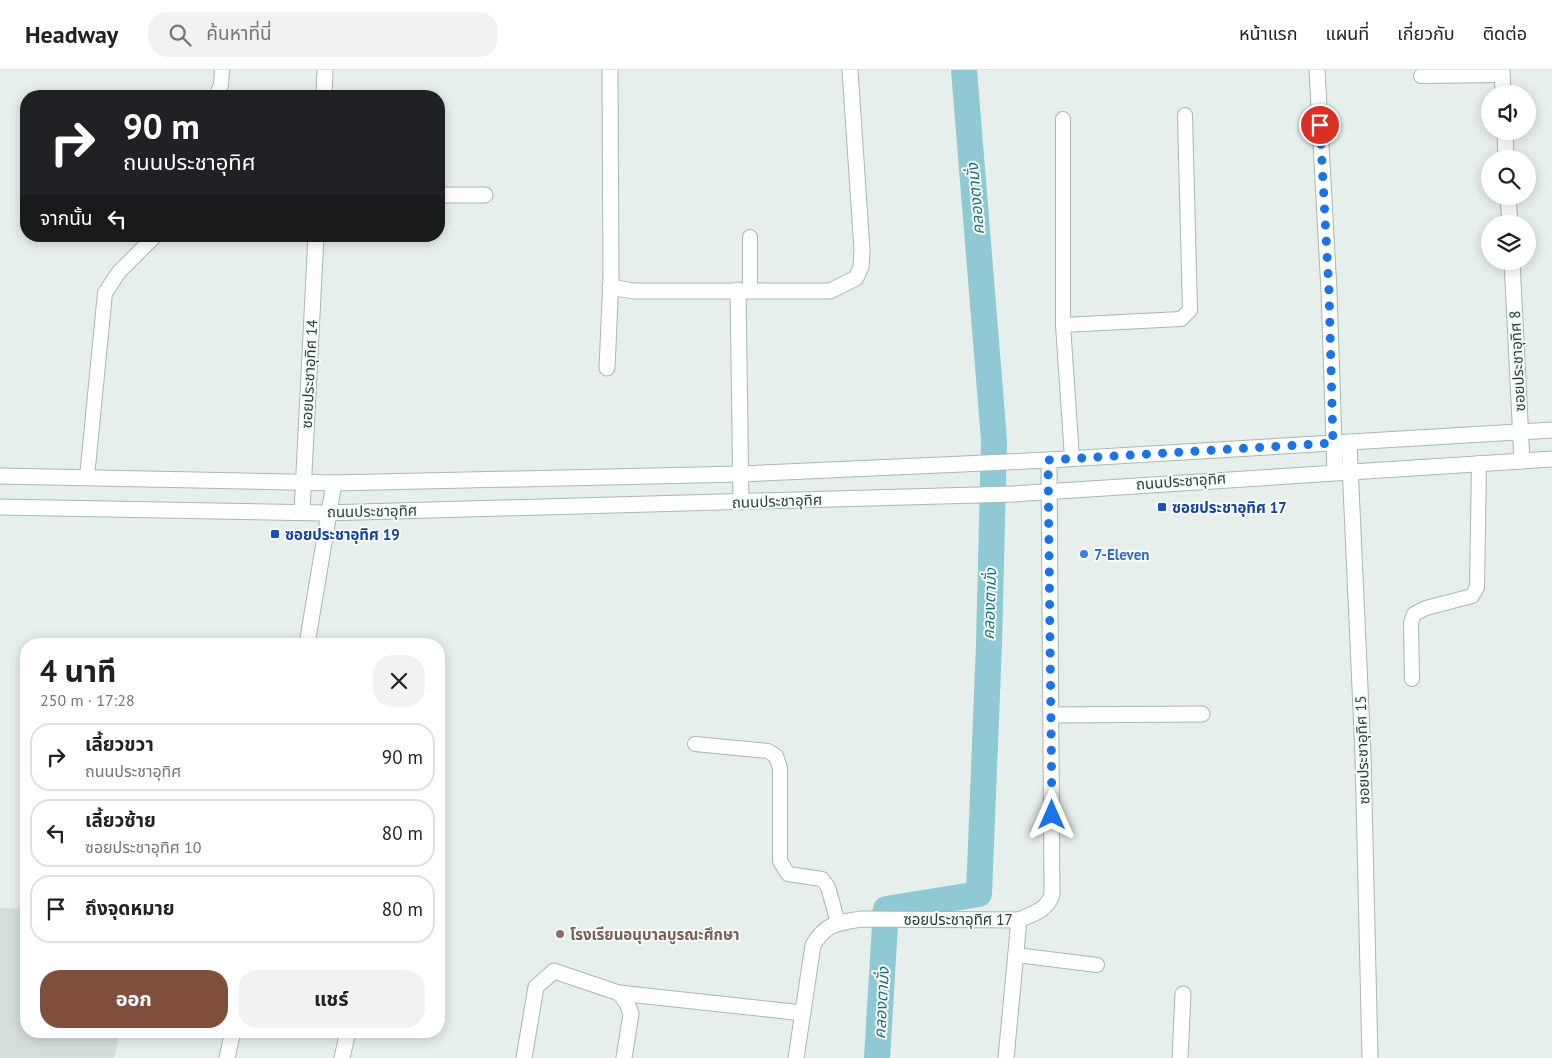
<!DOCTYPE html>
<html lang="th">
<head>
<meta charset="utf-8">
<style>
  body { margin:0; font-family:"PT Sans","Noto Sans Thai",sans-serif; background:#f2f2f2; color:#222; height:100vh; display:flex; flex-direction:column; font-size:19px; white-space:nowrap }
  * { box-sizing:border-box; margin:0 }
  p { font-size:16px; color:#767676 }
  .icon { flex:none; width:28px; height:28px; fill:none; stroke:currentColor; stroke-width:2; stroke-linecap:round; stroke-linejoin:round }
  .map { position:relative; flex:1; overflow:hidden }
  .side { position:absolute; left:20px; top:568px; width:425px; height:400px; display:flex; flex-direction:column; background:#fff; border-radius:20px; box-shadow:0 2px 12px #0003 }
  .side>* { flex:none }
  .top-card { position:absolute; left:20px; top:20px; width:425px; height:152px; border-radius:20px; box-shadow:0 2px 12px #0003; background:#202124; color:#fff; overflow:hidden }
  .tools { position:absolute; left:1481px; top:15px; display:grid; gap:10px }
  .tools a { display:grid; place-items:center; width:55px; height:55px; border-radius:50%; background:#fff; box-shadow:0 2px 12px #0003; font-size:25px }
  .pin { position:absolute; display:grid; place-items:center; width:42px; height:42px; color:#fff; margin:-21px; border:2px solid #fff; border-radius:50%; box-shadow:0 1px 5px #0007 }
  .me { position:absolute; width:55px; margin:-28px; rotate:0deg; stroke-linejoin:round; filter:drop-shadow(0 0 4px #0008) }
  .turn { display:flex; align-items:center; gap:18px; height:105px; padding:0 20px; font-size:22px }
  .turn .icon { width:65px; height:65px; stroke-width:2.5 }
  .turn b { display:block; font-size:35px; line-height:42px }
  .then { display:flex; align-items:center; height:48px; padding:0 20px; background:#0003; gap:10px; font-size:19px }
  .round { display:grid; place-items:center; flex:none; width:52px; height:52px; border-radius:20px; background:#f2f2f2 }
  .head { display:flex; align-items:center; justify-content:space-between; height:85px; padding:0 20px }
  h1 { font-size:30px; font-weight:700; line-height:38px }
  .primary-button { display:flex; gap:10px; margin-top:auto; padding:10px 20px }
  .primary-button a { flex:1; height:58px; border-radius:20px; background:#804e3d; color:#fff; font-size:20px; font-weight:700; line-height:58px; text-align:center }
  .primary-button a+a { background:#f2f2f2; color:#222 }
  ul { padding:0; list-style:none }
  li { display:flex; align-items:center; gap:15px; height:68px; margin:0 10px 8px; padding:0 10px; border:2px solid #e0e0e0; border-radius:20px }
  li div { flex:1 }
  li b { display:block; font-size:19px }
  li em { font-style:normal }
  header { display:flex; align-items:center; gap:30px; box-sizing:border-box; height:70px; padding:0 25px; background:#fff; border-bottom:1px solid #e0e0e0 }
  header strong { font-size:24px }
  nav { display:flex; gap:28px; margin-inline-start:auto; font-size:18px }
  .search { width:350px; height:45px; background:#f2f2f2; display:flex; align-items:center; gap:12px; box-sizing:border-box; padding:0 18px; border-radius:20px; color:#767676; font-size:19px }
  .map>svg:first-child { display:block }
</style>
</head>
<body>
<header>
<strong>Headway</strong>
<div class="search"><svg class="icon" aria-label="search" viewBox="0 0 24 24"><circle cx="10" cy="10" r="6"/><path d="M15 15l6 6"/></svg>ค้นหาที่นี่</div>
<nav><a>หน้าแรก</a><a>แผนที่</a><a>เกี่ยวกับ</a><a>ติดต่อ</a></nav>
</header>
<div class="map">
<svg width="1552" height="988" viewBox="0 0 1552 988">
  <rect width="100%" height="100%" fill="#e6efeb"/>
  <!-- built -->
  <polygon fill="#d4dfda" points="0,838 26,839 26,961 120,961 114,988 0,988"/>
  <g fill="none" stroke-linecap="round" stroke-linejoin="round">
    <!-- canal -->
    <polyline stroke="#8ec9d4" stroke-width="26" points="877,988 886,839 979,824 989,574 994,370 964,0"/>
    <defs>
      <g id="lane">
        <polyline points="1421,6 1502,5"/>
        <polyline points="216,26 221,15 222,0"/>
        <polyline points="1063,49 1063,255 1072,388"/>
        <polyline points="750,220 750,167"/>
        <polyline points="1063,255 1181,249 1190,240 1185,45"/>
        <polyline points="87,407 105,223 119,202 155,166"/>
        <polyline points="1412,609 1411,553 1414,544 1426,538 1472,526 1477,517 1479,393"/>
        <polyline points="695,674 768,681 776,686 780,698 780,791 788,804 822,809 828,817 838,853"/>
        <polyline points="1016,885 1097,895"/>
      </g>
      <g id="street">
        <polyline points="1317,0 1329,221 1335,402"/>
        <polyline points="1502,0 1503,24"/>
        <polyline points="324,26 325,0"/>
        <polyline points="1505,61 1506,89"/>
        <polyline points="439,125 485,125"/>
        <polyline points="1508,126 1510,154"/>
        <polyline points="1512,191 1522,391"/>
        <polyline points="610,217 633,221 830,221 856,208 861,197 862,180 850,0"/>
        <polyline points="738,220 741,432"/>
        <polyline points="607,298 611,208 610,0"/>
        <polyline points="1349,372 1363,685 1370,988"/>
        <polyline points="302,442 316,166"/>
        <polyline points="307,574 334,413"/>
        <polyline points="1052,645 1202,644"/>
        <polyline points="619,923 803,943"/>
        <polyline points="227,988 233,961"/>
        <polyline points="342,988 348,961"/>
        <polyline points="524,988 536,917 554,901 619,923 627,933 631,944 624,988"/>
        <path d="M796 988 813 875C826 853 838 853 861 849L1019 850C1034 843 1046 841 1052 825L1049 390"/>
        <polyline points="1006,988 1019,850"/>
        <polyline points="1180,988 1183,924"/>
      </g>
      <g id="secondary">
        <polyline points="0,406 334,413 741,404 1049,390 1552,360"/>
        <polyline points="0,437 324,443 1013,424 1552,389"/>
      </g>
    </defs>
    <!-- lane casing -->
    <use href="#lane" stroke="#a8b8b2" stroke-width="16"/>
    <!-- street casing -->
    <use href="#street" stroke="#a8b8b2" stroke-width="17"/>
    <!-- secondary casing -->
    <use href="#secondary" stroke="#a4bbb3" stroke-width="17"/>
    <!-- lane -->
    <use href="#lane" stroke="#fff" stroke-width="14"/>
    <!-- street -->
    <use href="#street" stroke="#fff" stroke-width="15"/>
    <!-- secondary -->
    <use href="#secondary" stroke="#fff" stroke-width="15"/>
  </g>
  <g fill="none" stroke-linecap="round" stroke-linejoin="round">
    <!-- route -->
    <polyline stroke="#1a73e8" stroke-width="9" stroke-dasharray="0 16.2" points="1052,745 1048,390 1333,373 1329,221 1320,55"/>
  </g>
  <!-- markers -->
  <g fill="#1a4fb4" stroke="#f7fbf9" stroke-width="2">
    <rect x="1157" y="432" width="10" height="10" rx="2.5"/>
    <rect x="270" y="459" width="10" height="10" rx="2.5"/>
  </g>
  <circle fill="#3f7fe0" stroke="#f7fbf9" stroke-width="2" cx="1084" cy="484" r="5"/>
  <circle fill="#8d6e63" stroke="#f7fbf9" stroke-width="2" cx="560" cy="864" r="5"/>
  <g text-anchor="middle" dominant-baseline="central" stroke-width="4" stroke-linejoin="round" paint-order="stroke">
    <!-- street labels -->
    <g font-size="15" fill="#24423a" stroke="#f7fbf9">
      <text transform="translate(1517 291) rotate(-93)">ซอยประชาอุทิศ 8</text>
      <text transform="translate(309 304) rotate(-87)">ซอยประชาอุทิศ 14</text>
      <text transform="translate(1181 411) rotate(-4)">ถนนประชาอุทิศ</text>
      <text transform="translate(777 431) rotate(-2)">ถนนประชาอุทิศ</text>
      <text transform="translate(372 441) rotate(-1)">ถนนประชาอุทิศ</text>
      <text transform="translate(1362 680) rotate(-92)">ซอยประชาอุทิศ 15</text>
      <text x="958" y="849">ซอยประชาอุทิศ 17</text>
    </g>
    <!-- transit labels -->
    <g font-size="15" font-weight="bold" fill="#164399" stroke="#f7fbf9" text-anchor="start">
      <text x="1172" y="437">ซอยประชาอุทิศ 17</text>
      <text x="285" y="464">ซอยประชาอุทิศ 19</text>
    </g>
    <!-- shop labels -->
    <g font-size="15" font-weight="bold" fill="#366cbe" stroke="#f7fbf9" text-anchor="start">
      <text x="1094" y="484">7-Eleven</text>
    </g>
    <!-- education labels -->
    <g font-size="15" font-weight="bold" fill="#785e54" stroke="#f7fbf9" text-anchor="start">
      <text x="570" y="864">โรงเรียนอนุบาลบูรณะศึกษา</text>
    </g>
    <!-- water labels -->
    <g font-size="16" font-style="italic" fill="#1c6f80" stroke="#f7fbf9">
      <text transform="translate(975 129) rotate(-95)">คลองตามั่ง</text>
      <text transform="translate(989 534) rotate(-88)">คลองตามั่ง</text>
      <text transform="translate(881 933) rotate(-87)">คลองตามั่ง</text>
    </g>
  </g>
</svg>
<div class="tools">
<a><svg class="icon" aria-label="sound" viewBox="0 0 24 24"><path d="M4 9h4l5-4v14l-5-4H4zM17 9q2 3 0 6"/></svg></a>
<a><svg class="icon" aria-label="search" viewBox="0 0 24 24"><circle cx="10" cy="10" r="6"/><path d="M15 15l6 6"/></svg></a>
<a><svg class="icon" aria-label="layers" viewBox="0 0 24 24"><path d="M12 4l9 5-9 5-9-5zM3 14l9 5 9-5"/></svg></a>
</div>
<div class="pin" style="left:1320px;top:55px;background:#d93025"><svg class="icon" aria-label="arrive" viewBox="0 0 24 24"><path d="M6 21V4h12l-3 4 3 4H6"/></svg></div>
<svg class="me" style="left:1052px;top:745px" viewBox="-20 -20 40 40"><path d="M0-17L14 15 0 8-14 15z" fill="#1a73e8" stroke="#fff" stroke-width="4"/></svg>
<div class="top-card">
<div class="turn"><svg class="icon" aria-label="right" viewBox="0 0 24 24"><path d="M7 20v-9h11M14 6l5 5-5 5"/></svg><div><b>90 m</b>ถนนประชาอุทิศ</div></div>
<div class="then">จากนั้น<svg class="icon" aria-label="left" viewBox="0 0 24 24"><path d="M17 20v-9H6M10 6l-5 5 5 5"/></svg></div>
</div>
<section class="side">
<div class="head"><div><h1>4 นาที</h1><p>250 m · 17:28</p></div><a class="round"><svg class="icon" aria-label="close" viewBox="0 0 24 24"><path d="M6 6l12 12M18 6L6 18"/></svg></a></div>
<ul>
<li><svg class="icon" aria-label="right" viewBox="0 0 24 24"><path d="M7 20v-9h11M14 6l5 5-5 5"/></svg><div><b>เลี้ยวขวา</b><p>ถนนประชาอุทิศ</p></div><em>90 m</em></li>
<li><svg class="icon" aria-label="left" viewBox="0 0 24 24"><path d="M17 20v-9H6M10 6l-5 5 5 5"/></svg><div><b>เลี้ยวซ้าย</b><p>ซอยประชาอุทิศ 10</p></div><em>80 m</em></li>
<li><svg class="icon" aria-label="arrive" viewBox="0 0 24 24"><path d="M6 21V4h12l-3 4 3 4H6"/></svg><div><b>ถึงจุดหมาย</b></div><em>80 m</em></li>
</ul>
<div class="primary-button"><a>ออก</a><a>แชร์</a></div>
</section>
</div>
</body>
</html>
